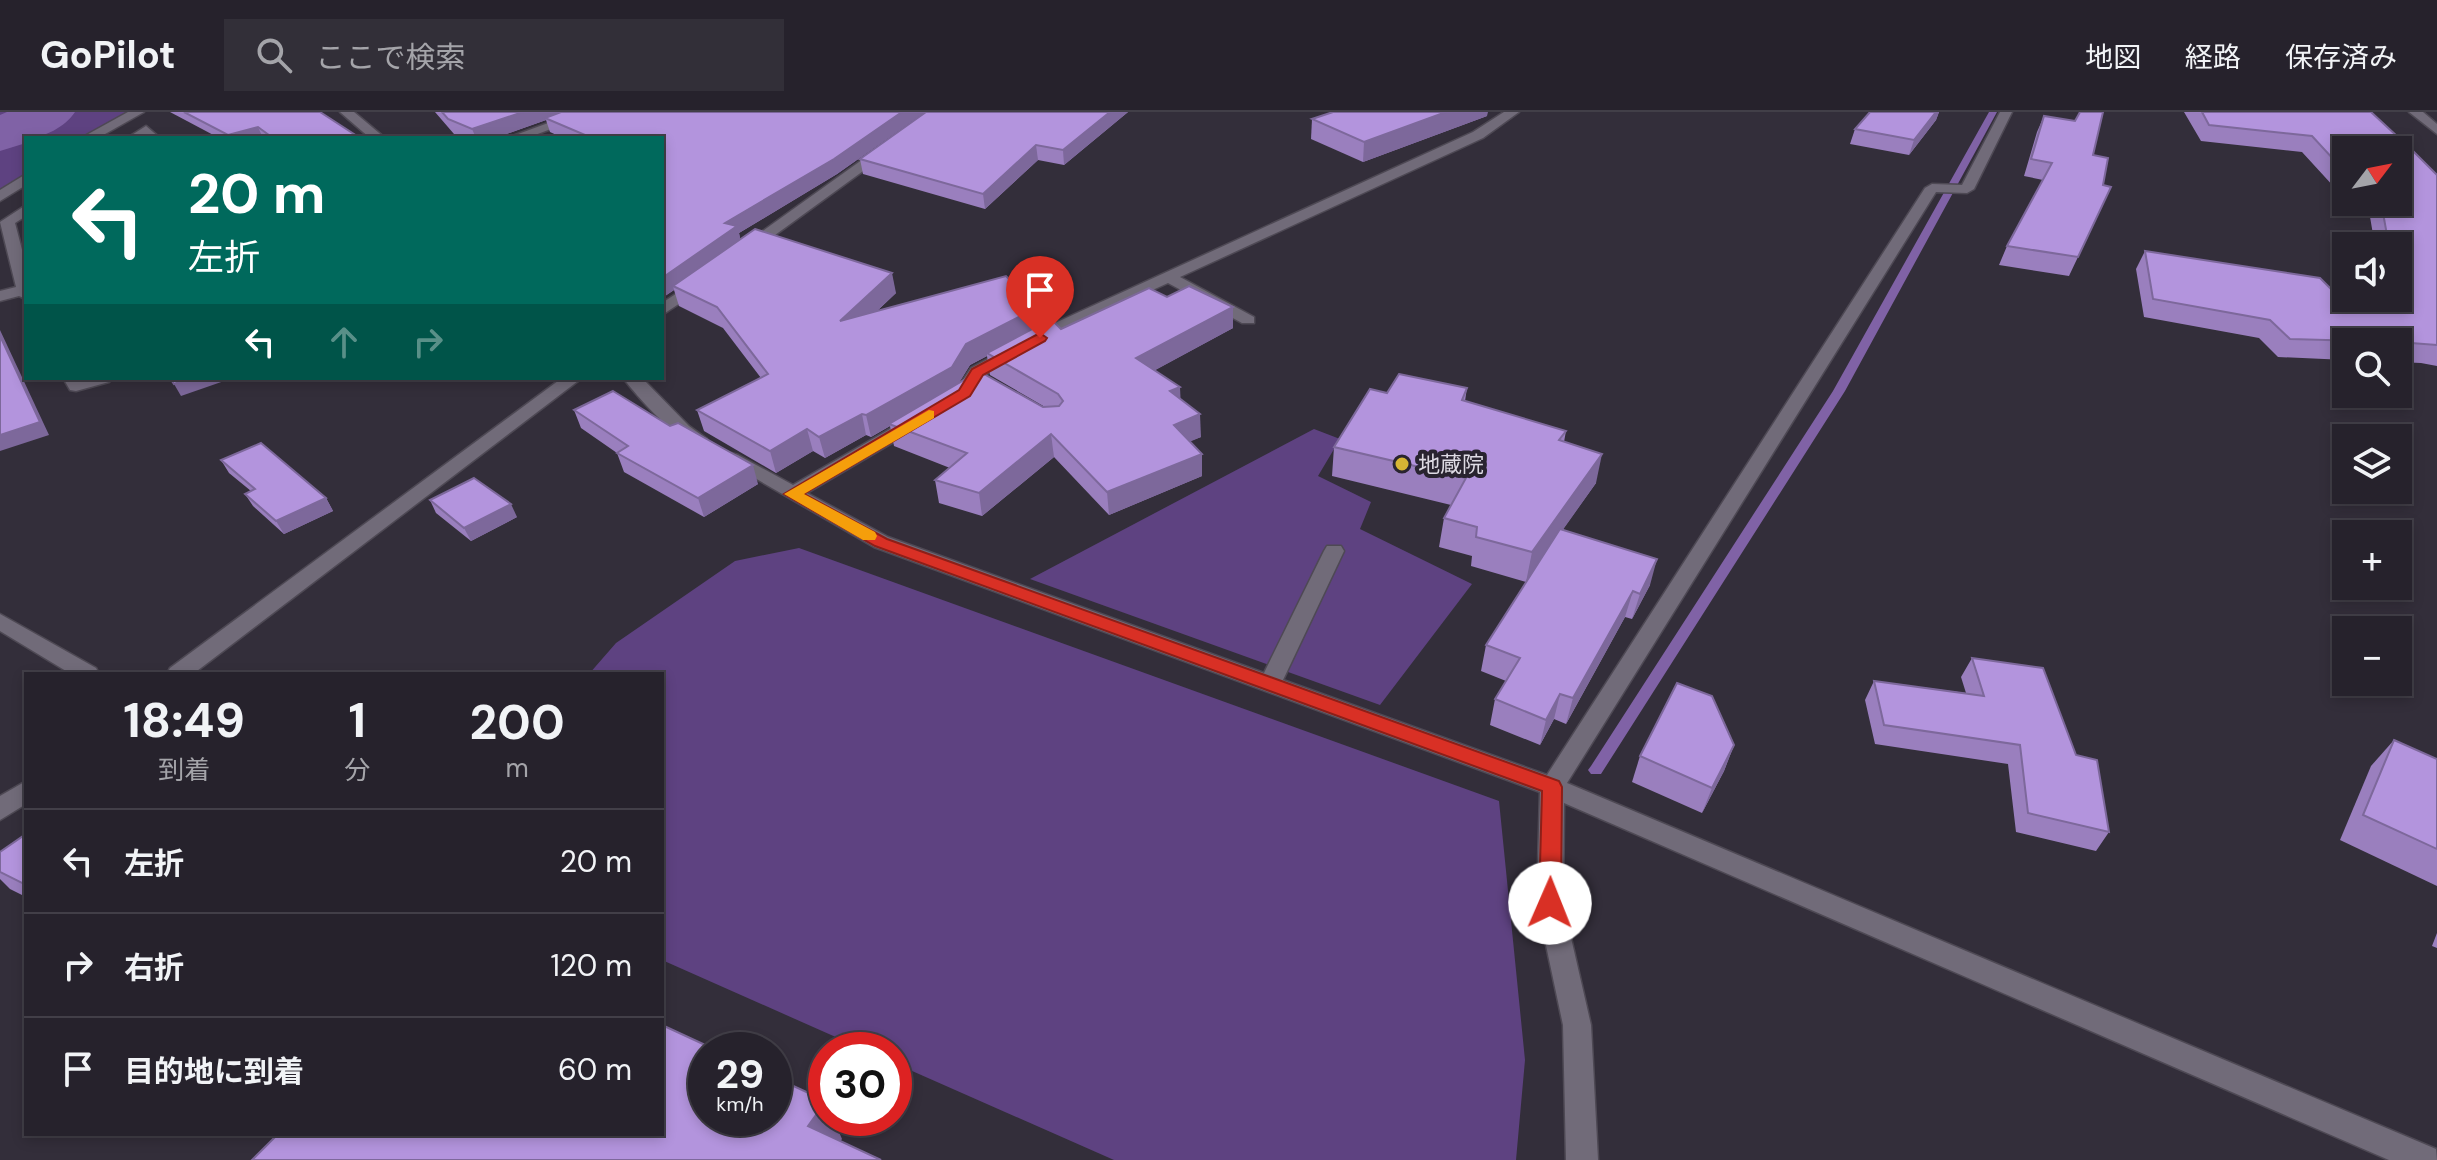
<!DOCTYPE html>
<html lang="ja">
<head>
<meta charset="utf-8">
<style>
  body { margin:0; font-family:"DM Sans","Noto Sans JP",sans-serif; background:#322f38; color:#f1f3f6; height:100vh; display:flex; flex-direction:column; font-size:30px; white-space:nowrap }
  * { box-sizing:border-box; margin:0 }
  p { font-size:26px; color:#a4a4a9 }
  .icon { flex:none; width:44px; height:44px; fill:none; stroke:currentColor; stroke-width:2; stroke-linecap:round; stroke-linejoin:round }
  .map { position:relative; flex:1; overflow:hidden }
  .side { position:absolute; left:24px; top:560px; width:640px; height:464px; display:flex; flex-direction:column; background:#26222c; border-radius:0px; box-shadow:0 4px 12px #0003,0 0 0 2px #423f48 }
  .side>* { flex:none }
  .top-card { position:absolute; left:24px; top:24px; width:640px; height:244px; border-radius:0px; box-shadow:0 4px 12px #0003,0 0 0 2px #423f48; background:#00695c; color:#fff; overflow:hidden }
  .needle { width:52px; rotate:58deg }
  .tools { position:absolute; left:2332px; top:24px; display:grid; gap:16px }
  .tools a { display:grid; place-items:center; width:80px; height:80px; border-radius:0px; background:#26222c; box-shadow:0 4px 12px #0003,0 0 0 2px #423f48; font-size:40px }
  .speed { position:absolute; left:688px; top:920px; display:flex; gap:16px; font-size:40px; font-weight:700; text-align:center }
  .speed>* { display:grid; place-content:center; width:104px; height:104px; border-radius:50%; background:#26222c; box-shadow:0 4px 12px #0003,0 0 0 2px #423f48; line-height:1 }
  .speed small { font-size:20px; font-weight:400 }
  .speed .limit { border:12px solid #d22; background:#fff; color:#111 }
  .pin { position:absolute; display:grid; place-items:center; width:68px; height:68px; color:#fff; margin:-82px -34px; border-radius:50% 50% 50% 0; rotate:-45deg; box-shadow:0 0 8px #0007 }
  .pin .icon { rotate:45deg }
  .me { position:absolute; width:88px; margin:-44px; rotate:1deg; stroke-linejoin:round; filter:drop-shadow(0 0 6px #0008) }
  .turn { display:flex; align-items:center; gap:28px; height:168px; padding:0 32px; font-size:36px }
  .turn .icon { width:104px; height:104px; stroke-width:2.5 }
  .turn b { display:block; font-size:56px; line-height:68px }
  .lanes { display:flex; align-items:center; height:76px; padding:0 32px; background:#0003; justify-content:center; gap:40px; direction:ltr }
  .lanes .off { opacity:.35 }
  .eta { display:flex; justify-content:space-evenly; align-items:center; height:136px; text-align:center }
  .eta b { font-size:48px; font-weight:700; line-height:56px }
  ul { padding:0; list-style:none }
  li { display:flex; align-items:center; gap:24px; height:104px; padding:0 32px; border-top:2px solid #423f48 }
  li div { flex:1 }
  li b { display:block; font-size:30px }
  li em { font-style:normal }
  header { display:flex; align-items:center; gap:48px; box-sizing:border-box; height:112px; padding:0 40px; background:#26222c; border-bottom:2px solid #423f48 }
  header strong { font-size:38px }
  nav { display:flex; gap:44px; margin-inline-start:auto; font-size:28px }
  .search { width:560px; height:72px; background:#322f38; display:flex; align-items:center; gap:20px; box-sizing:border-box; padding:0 28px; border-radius:0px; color:#a4a4a9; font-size:30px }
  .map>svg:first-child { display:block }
</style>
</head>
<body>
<header>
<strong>GoPilot</strong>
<div class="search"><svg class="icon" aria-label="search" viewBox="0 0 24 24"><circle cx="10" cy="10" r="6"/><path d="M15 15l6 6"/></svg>ここで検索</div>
<nav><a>地図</a><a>経路</a><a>保存済み</a></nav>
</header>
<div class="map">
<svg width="2437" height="1048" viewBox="0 0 2437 1048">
  <rect width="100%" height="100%" fill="#332e3a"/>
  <!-- green -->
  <g fill="#5e4281">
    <polygon points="0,0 144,0 91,26 26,26 26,66 0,83"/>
    <polygon points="1314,317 1340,327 1318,364 1371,390 1360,417 1472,472 1380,593 1030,467"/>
    <polygon points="799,436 1499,689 1525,948 1516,1048 1114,1048 894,951 894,938 865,938 662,848 662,562 589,562 616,531 735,449"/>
  </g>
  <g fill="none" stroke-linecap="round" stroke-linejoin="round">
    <!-- stream -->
    <polygon fill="#8062a6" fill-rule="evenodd" points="1989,0 1997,0 1845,279 1601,662 1591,662 1588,658 1591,654 1833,279"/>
    <!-- river -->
    <path fill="#8062a6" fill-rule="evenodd" d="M7 0H75C65 15 44 26 26 26V31L0 39V3Z"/>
    <defs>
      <g id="minor">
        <polygon points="128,0 144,0 98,26 81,26"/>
        <polygon points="340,0 354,0 385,26 370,26"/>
        <polygon points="578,0 596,0 527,26 507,26"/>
        <polygon points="1504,0 1519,0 1483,26 1180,165 1254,205 1254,211 1242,211 1168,171 1067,217 983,264 968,287 956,287 953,283 971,256 1055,211 1473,20"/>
        <polygon points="2000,0 2012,0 1974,77 1967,81 1936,80 1567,671 2436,1037 2437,1048 2389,1048 1564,691 1563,791 1591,913 1598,1048 1566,1048 1563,913 1537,791 1540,680 874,435 722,347 731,341 738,343 793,373 909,306 921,306 924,310 921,314 807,381 888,425 1264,561 1324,439 1327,434 1341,434 1344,439 1283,568 1547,663 1925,76 1932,72 1962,73"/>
        <polygon points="2409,0 2423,0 2437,12 2437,22"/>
        <polygon points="146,14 160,26 127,26"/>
        <polygon points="880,35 892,38 749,142 739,142 739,136"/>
        <polygon points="26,62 26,73 0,89 0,78"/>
        <polygon points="26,93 26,104 15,111 26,153 26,187 19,184 0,189 0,179 16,175 0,110"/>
        <polygon points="700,166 706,168 706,174 662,203 662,191"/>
        <polygon points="63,266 112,266 109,270 76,279 70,278"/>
        <polygon points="562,266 582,266 193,562 167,562 170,556"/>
        <path d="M623 266H642L689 314 707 327 705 331C682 337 637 284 623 266Z"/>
        <polygon points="0,502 96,556 99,562 71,562 0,519"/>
        <polygon points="26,669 26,692 0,708 0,684"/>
      </g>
    </defs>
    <!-- minor casing -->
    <use href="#minor" stroke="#4e4954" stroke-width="3"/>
    <!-- minor -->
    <use href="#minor" fill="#716b79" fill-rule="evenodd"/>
  </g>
  <!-- wall -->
  <g fill="#9a7fbe" fill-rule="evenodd">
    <polygon points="170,0 320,0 360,26 219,26"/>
    <path d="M435 0H925L837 62 739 121 740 127 896 181 877 199 1038 195 1040 213 1061 217 1233 216 1155 258 1181 287 1201 325 1190 329 1202 364 1109 403 1054 345 982 404 939 391 935 368 950 356 894 334 890 314 871 325 866 323 825 346 813 339 776 361 704 319 697 298 761 266 723 216 679 194 674 178 662 186V26H563L550 20 546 8 495 26H464L454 22ZM987 244 990 263 1045 295 958 272 970 253Z"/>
    <polygon points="926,0 1128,0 1064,53 1038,48 985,97 863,62 860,47"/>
    <polygon points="1870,0 1939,0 1936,8 1909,43 1850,32 1855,17"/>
    <polygon points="2184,0 2371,0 2437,63 2437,254 2421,251 2398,250 2398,230 2346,230 2346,248 2278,245 2259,226 2144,205 2136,157 2145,139 2384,190 2384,186 2398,186 2398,134 2375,134 2369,99 2354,98 2347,90 2398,90 2346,38 2346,88 2302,40 2201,29"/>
    <polygon points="1487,4 1363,50 1311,27 1312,7"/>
    <polygon points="2044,4 2093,43 2103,73 2111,75 2069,164 1999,153 2007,134 2043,68 2024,64 2037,20"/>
    <polygon points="1467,276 1465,289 1566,319 1564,330 1596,371 1563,417 1650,473 1632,507 1625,505 1566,612 1554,607 1540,633 1490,613 1495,587 1506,569 1481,559 1486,533 1526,470 1471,454 1472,444 1439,435 1444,406 1451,393 1332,364 1334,335 1387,281"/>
    <polygon points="574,298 670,314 758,372 704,405 624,360 617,341 581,316"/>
    <polygon points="221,348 326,386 333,399 284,422 253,394 245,382 251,379 229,361"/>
    <polygon points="430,388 517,405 471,429 436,401"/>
    <polygon points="1972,546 2076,643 2109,720 2096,739 2016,720 2008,652 1875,632 1865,588 1874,569 1966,581 1961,565"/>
    <polygon points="2394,628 2437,647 2437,774 2340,728 2371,654"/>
    <polygon points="1734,633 1724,659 1702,701 1632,670 1640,644"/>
    <polygon points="26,722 26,785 10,777 0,767 0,740"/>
    <polygon points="2437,821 2437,836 2432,834"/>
  </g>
  <!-- shaded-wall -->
  <g fill="#7d689b">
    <polygon points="523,0 569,0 545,6 546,8 495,26 476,26 472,17"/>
    <polygon points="902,0 925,0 837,62 739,121 741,130 673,174 674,178 662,186 662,166 725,111"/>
    <polygon points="1110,0 1128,0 1064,53 1063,38"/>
    <polygon points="1446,0 1488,0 1487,4 1363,50 1364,30"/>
    <polygon points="1936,0 1939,0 1936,8 1909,43 1914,28"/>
    <polygon points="258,15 263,26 229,26 228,23"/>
    <polygon points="1036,33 1038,48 985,97 983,82"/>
    <polygon points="892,161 896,181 844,230 840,209"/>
    <polygon points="1038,195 1040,216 987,241 987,244 970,253 956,276 889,312 890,314 871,325 866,303 966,232"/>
    <polygon points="1233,195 1233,216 1137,268 1136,246"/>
    <polygon points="0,218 49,323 0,339"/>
    <polygon points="190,266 226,266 227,268 181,284 174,272"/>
    <polygon points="1180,275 1181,297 1170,279"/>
    <polygon points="862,302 866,323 825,346 819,325"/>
    <polygon points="1200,302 1201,325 1175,336 1174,313"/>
    <polygon points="807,317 813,339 776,361 770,339"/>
    <polygon points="1051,322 1054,345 982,404 979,381"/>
    <polygon points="1202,342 1202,364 1109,403 1107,380"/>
    <polygon points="1602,342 1596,371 1526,470 1532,440"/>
    <polygon points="753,353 758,372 704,405 698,386"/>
    <polygon points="326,386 333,399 284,422 276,409"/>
    <polygon points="511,392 517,405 471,429 464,416"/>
    <polygon points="1657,447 1650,473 1632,507 1640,482"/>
    <polygon points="1633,479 1625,505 1566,612 1573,586"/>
    <polygon points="1560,582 1554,607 1540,633 1546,608"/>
    <polygon points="1734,633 1724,659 1702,701 1712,676"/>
    <polygon points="826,989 826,1006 833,1006 842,1027 828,1048 808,1014"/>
  </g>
  <!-- building -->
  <g fill="#b394dd" stroke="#7d689b" stroke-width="2">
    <polygon points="184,0 320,0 360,26 273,26 258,15 228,23"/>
    <polygon points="442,0 523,0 472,17 448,7"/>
    <polygon points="561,0 902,0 834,47 725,111 737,114 662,166 662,26 592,26 545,6"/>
    <polygon points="926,0 1110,0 1063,38 1036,33 983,82 860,47"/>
    <polygon points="1333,0 1446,0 1364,30 1312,7"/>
    <polygon points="1870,0 1936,0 1914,28 1855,17"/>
    <polygon points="2080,0 2103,0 2093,43 2108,46 2103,73 2111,75 2078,145 2007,134 2052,51 2031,47 2044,4 2075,9"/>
    <polygon points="2202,0 2371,0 2412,38 2437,63 2437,233 2398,230 2290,227 2270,208 2153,187 2145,139 2320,166 2334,180 2346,182 2346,186 2364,186 2400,194 2398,181 2398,134 2389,134 2381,90 2398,90 2398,38 2346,38 2346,61 2312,24 2209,13"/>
    <polygon points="755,117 892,161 840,209 1006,164 1038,195 966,232 952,255 866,303 862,302 819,325 807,317 770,339 697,298 768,262 717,195 673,174"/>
    <polygon points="1189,174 1233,195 1136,246 1180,275 1170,279 1200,302 1174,313 1202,342 1107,380 1051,322 979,381 935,368 967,341 889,312 969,265 975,257 1043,295 1059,294 1063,289 1058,282 987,241 1051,207 1061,217 1149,176 1167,185"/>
    <polygon points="0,224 40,310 0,323"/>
    <polygon points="1399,262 1467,276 1462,288 1566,319 1559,328 1602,342 1532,440 1476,425 1477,415 1444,406 1466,366 1334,335 1370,277 1387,281"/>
    <polygon points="170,266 190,266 174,272"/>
    <polygon points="613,279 670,314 678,311 753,353 698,386 617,341 628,334 574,298"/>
    <polygon points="261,331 326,386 276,409 245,382 255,377 221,348"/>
    <polygon points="474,366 511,392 464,416 430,388"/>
    <polygon points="1560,417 1657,447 1640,482 1633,479 1573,586 1560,582 1546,608 1495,587 1520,546 1486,533"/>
    <polygon points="1972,546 2043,556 2076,643 2097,648 2109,720 2028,701 2020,633 1884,613 1874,569 1984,584"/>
    <polygon points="1677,571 1712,584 1734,633 1712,676 1640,644"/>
    <polygon points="2394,628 2437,647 2437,737 2363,703"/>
    <polygon points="26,722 26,773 0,760 0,740"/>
    <polygon points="662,913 716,938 706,938 706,1006 774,1006 774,965 826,989 808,1014 881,1048 252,1048 278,1022 662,1022"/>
  </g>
  <!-- route -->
  <polygon fill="#d93025" stroke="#8d1f18" stroke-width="2" points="1040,221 1047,226 1045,229 983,263 970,284 804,382 887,427 1559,669 1562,675 1561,791 1558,798 1550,801 1542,798 1539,791 1542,679 875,434 784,382 959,278 972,257"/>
  <!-- slow -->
  <polygon fill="#f59e0b" points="929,298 934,299 934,306 804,382 875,420 877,424 875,428 863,428 784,382"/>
  <!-- markers -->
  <circle fill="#d7b534" stroke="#292430" stroke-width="3" cx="1402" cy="352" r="8"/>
  <g text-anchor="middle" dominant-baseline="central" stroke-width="8" stroke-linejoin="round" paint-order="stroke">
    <!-- poi labels -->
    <g font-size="22" fill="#dedbe4" stroke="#292430" text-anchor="start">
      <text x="1418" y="352">地蔵院</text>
    </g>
  </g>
</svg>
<div class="tools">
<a><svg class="needle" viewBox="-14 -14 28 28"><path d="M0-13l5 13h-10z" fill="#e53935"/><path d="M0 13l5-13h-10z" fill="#a4a4a9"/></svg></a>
<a><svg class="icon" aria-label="sound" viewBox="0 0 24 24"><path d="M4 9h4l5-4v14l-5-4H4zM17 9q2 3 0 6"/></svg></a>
<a><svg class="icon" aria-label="search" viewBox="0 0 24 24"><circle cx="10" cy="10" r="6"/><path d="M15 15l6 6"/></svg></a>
<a><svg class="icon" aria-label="layers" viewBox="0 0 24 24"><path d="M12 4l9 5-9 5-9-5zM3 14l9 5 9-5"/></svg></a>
<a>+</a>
<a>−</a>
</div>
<div class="speed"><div>29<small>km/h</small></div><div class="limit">30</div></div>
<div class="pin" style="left:1040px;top:226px;background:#d93025"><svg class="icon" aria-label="arrive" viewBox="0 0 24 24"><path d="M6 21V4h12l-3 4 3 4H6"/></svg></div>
<svg class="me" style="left:1550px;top:791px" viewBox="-20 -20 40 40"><circle r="19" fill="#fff"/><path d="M0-13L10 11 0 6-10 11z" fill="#d93025"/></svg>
<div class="top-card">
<div class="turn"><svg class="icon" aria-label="left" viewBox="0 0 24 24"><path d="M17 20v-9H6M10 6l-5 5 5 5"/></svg><div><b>20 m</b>左折</div></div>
<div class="lanes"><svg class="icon" aria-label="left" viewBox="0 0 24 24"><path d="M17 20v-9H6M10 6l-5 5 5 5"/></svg><svg class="icon off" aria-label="ahead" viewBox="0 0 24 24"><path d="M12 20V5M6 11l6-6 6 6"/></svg><svg class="icon off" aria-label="right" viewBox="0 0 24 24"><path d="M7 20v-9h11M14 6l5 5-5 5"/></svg></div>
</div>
<section class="side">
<div class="eta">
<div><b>18:49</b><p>到着</p></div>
<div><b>1</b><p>分</p></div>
<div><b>200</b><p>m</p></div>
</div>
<ul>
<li><svg class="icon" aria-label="left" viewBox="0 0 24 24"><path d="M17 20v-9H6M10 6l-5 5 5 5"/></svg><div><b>左折</b></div><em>20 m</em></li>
<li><svg class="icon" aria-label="right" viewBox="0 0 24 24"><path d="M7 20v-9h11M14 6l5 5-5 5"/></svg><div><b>右折</b></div><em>120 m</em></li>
<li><svg class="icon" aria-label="arrive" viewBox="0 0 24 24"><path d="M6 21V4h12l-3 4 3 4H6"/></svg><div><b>目的地に到着</b></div><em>60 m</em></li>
</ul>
</section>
</div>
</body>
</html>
